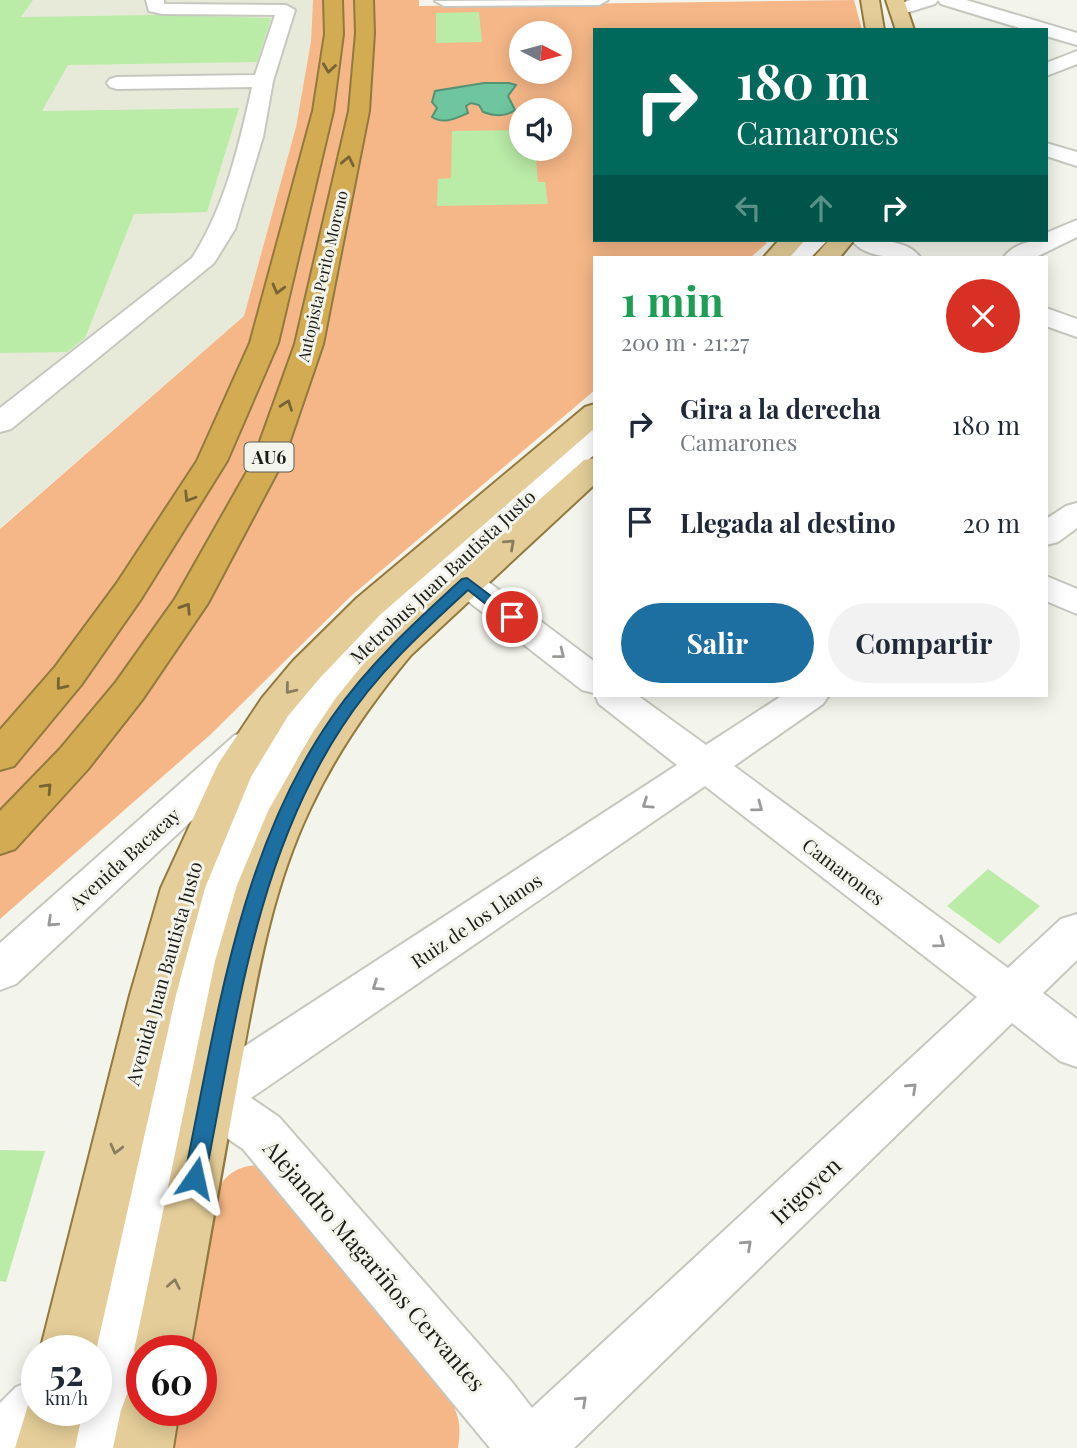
<!DOCTYPE html>
<html lang="es">
<head>
<meta charset="utf-8">
<style>
  body { margin:0; font-family:"Playfair Display",serif; background:#f2f2f3; color:#1f2937; height:100vh; display:flex; flex-direction:column; font-size:26px; white-space:nowrap }
  * { box-sizing:border-box; margin:0 }
  p { font-size:23px; color:#747a83 }
  .icon { flex:none; width:38px; height:38px; fill:none; stroke:currentColor; stroke-width:2; stroke-linecap:round; stroke-linejoin:round }
  .map { position:relative; flex:1; overflow:hidden }
  .side { position:absolute; left:593px; top:256px; width:455px; height:441px; display:flex; flex-direction:column; background:#fff; border-radius:0px; box-shadow:0 4px 18px #0003 }
  .side>* { flex:none }
  .banner { position:absolute; left:593px; top:28px; width:455px; height:214px; border-radius:0px; box-shadow:0 4px 18px #0003; background:#00695c; color:#fff; overflow:hidden }
  .needle { width:46px; rotate:96deg }
  .controls { position:absolute; left:509px; top:21px; display:grid; gap:14px }
  .controls a { display:grid; place-items:center; width:63px; height:63px; border-radius:50%; background:#fff; box-shadow:0 4px 18px #0003; font-size:35px }
  .speed { position:absolute; left:21px; top:1335px; display:flex; gap:14px; font-size:35px; font-weight:700; text-align:center }
  .speed>* { display:grid; place-content:center; width:91px; height:91px; border-radius:50%; background:#fff; box-shadow:0 4px 18px #0003; line-height:1 }
  .speed small { font-size:18px; font-weight:400 }
  .speed .limit { border:10px solid #d22; background:#fff; color:#111 }
  .pin { position:absolute; display:grid; place-items:center; width:60px; height:60px; color:#fff; margin:-30px; border:4px solid #fff; border-radius:50%; box-shadow:0 2px 7px #0007 }
  .me { position:absolute; width:77px; margin:-38px; rotate:11deg; stroke-linejoin:round; filter:drop-shadow(0 0 5px #0008) }
  .turn { display:flex; align-items:center; gap:24px; height:147px; padding:0 28px; font-size:32px }
  .turn .icon { width:91px; height:91px; stroke-width:2.5 }
  .turn b { display:block; font-size:49px; line-height:60px }
  .lanes { display:flex; align-items:center; height:66px; padding:0 28px; background:#0003; justify-content:center; gap:35px; direction:ltr }
  .lanes .off { opacity:.35 }
  .round { display:grid; place-items:center; flex:none; width:74px; height:74px; border-radius:37px; background:#f2f2f3 }
  .summary { display:flex; align-items:center; justify-content:space-between; height:119px; padding:0 28px }
  h1 { font-size:42px; font-weight:700; line-height:52px; color:#1e9e55 }
  .cta { display:flex; gap:14px; margin-top:auto; padding:14px 28px }
  .cta a { flex:1; height:80px; border-radius:42px; background:#1c6fa0; color:#fff; font-size:28px; font-weight:700; line-height:80px; text-align:center }
  .cta a+a { background:#f2f2f3; color:#1f2937 }
  ul { padding:0; list-style:none }
  li { display:flex; align-items:center; gap:21px; height:98px; padding:0 28px }
  li div { flex:1 }
  li b { display:block; font-size:26px }
  li em { font-style:normal }
  .map>svg:first-child { display:block }
</style>
</head>
<body>
<div class="map">
<svg width="1077" height="1448" viewBox="0 0 1077 1448">
  <rect width="100%" height="100%" fill="#f3f4eb"/>
  <!-- built -->
  <polygon fill="#e8ead9" points="0,0 313,0 311,41 296,127 244,316 0,528"/>
  <!-- green -->
  <g fill="#f5b787" fill-rule="evenodd">
    <path d="M313 0H419V6L854 0 862 30H595V240H762L767 243 751 257H595V390L351 596 210 735 0 919V529L244 316 296 127 311 41ZM522 33H560V72H522ZM522 110H560V149H522Z"/>
    <path d="M256 1165 449 1398C460 1416 461 1427 458 1448H172L179 1411 201 1410V1351H189L218 1189C227 1173 238 1167 256 1165Z"/>
  </g>
  <!-- water -->
  <path fill="#6ec59e" stroke="#559276" stroke-width="2" d="M484 83H509L516 85 508 96 515 110C506 117 494 116 483 112L479 105 471 103 466 106 468 113C456 118 444 125 432 117L437 108 432 102 435 91Z"/>
  <!-- building -->
  <g fill="#baeba7">
    <polygon points="0,0 33,0 21,17 155,15 271,18 257,62 68,65 42,111 239,108 207,212 134,214 85,338 67,352 0,353"/>
    <polygon points="479,12 482,42 436,43 436,13"/>
    <polygon points="522,130 522,149 535,149 538,182 545,182 548,204 437,206 438,179 451,178 452,131"/>
    <polygon points="988,869 1040,906 999,944 947,906"/>
    <polygon points="0,1150 45,1151 6,1282 0,1281"/>
  </g>
  <g fill="none" stroke-linecap="round" stroke-linejoin="round">
    <defs>
      <g id="minor">
        <path d="M146 0H164V4L286 5 295 10 273 81 263 137 235 229 214 263 11 429 0 432V408L192 258C225 207 239 146 252 87L117 89 110 87 107 83 110 79 117 77 255 75 275 15 162 14 149 11Z"/>
        <polygon points="608,0 599,5 444,6 435,1"/>
        <polygon points="911,0 938,0 935,4 899,15 890,10 893,6"/>
        <polygon points="938,0 966,0 1077,33 1077,45 1046,36 1046,30 1026,30 941,4"/>
        <polygon points="1077,51 1077,64 1046,76 1046,63"/>
        <polygon points="1046,143 1077,152 1077,166 1046,156"/>
        <path d="M1077 220V237L1036 257H1004C1013 244 1032 240 1046 240V233Z"/>
        <polygon points="802,240 828,240 811,257 785,257"/>
        <path d="M852 240C873 240 906 238 920 257 900 258 864 259 852 240Z"/>
        <polygon points="1046,308 1077,319 1077,337 1046,326"/>
        <path d="M595 429V454L461 574 479 575 595 662V695H637L706 745 783 695H829L823 704 734 766 1008 968 1061 919 1077 914V960L1043 993 1077 1019V1067L1060 1061 1012 1023 574 1448H490L243 1149 202 1121 191 1120 145 1351H142V1366L126 1448H66L75 1410H96V1351H88L169 996 208 866 260 757 16 984 0 990V943L235 735 249 731 263 735 268 744 296 700 343 644 410 582 584 432ZM450 584 455 591 582 690 594 693 599 704 677 765 199 1076C224 954 251 823 323 718 357 668 405 624 450 584ZM705 786 977 997 532 1408 511 1381 279 1117 251 1098Z"/>
        <polygon points="1077,503 1077,528 1058,542 1046,545 1046,519 1066,506"/>
        <polygon points="1046,576 1077,589 1077,614 1046,601"/>
        <polygon points="37,1379 37,1410 65,1410 58,1429 38,1448 0,1448 0,1403 16,1387"/>
      </g>
      <g id="major">
        <polygon points="861,0 879,0 884,30 866,30"/>
        <polygon points="886,0 904,0 914,30 896,30"/>
        <polygon points="779,240 805,240 790,257 764,257"/>
        <polygon points="829,240 854,240 840,257 814,257"/>
        <polygon points="595,404 595,428 381,614 319,679 288,716 251,777 205,888 176,995 96,1351 40,1351 130,995 161,888 218,764 262,698 293,661 357,598 585,407"/>
        <path d="M595 458V484L411 655C371 703 336 753 310 809 270 893 256 984 239 1075 222 1167 206 1259 190 1351H142V1370L134 1351 215 961 237 885 268 811 313 732 335 699 385 637 584 460Z"/>
        <polygon points="142,1384 142,1410 179,1410 173,1448 113,1448 121,1410 129,1389"/>
        <polygon points="37,1388 37,1410 83,1410 75,1448 15,1448 33,1389"/>
      </g>
      <g id="highway">
        <polygon points="324,0 342,0 343,34 333,111 278,343 227,461 141,599 81,685 14,766 0,770 0,730 55,667 117,583 197,461 250,343 313,111 325,34"/>
        <polygon points="355,0 373,0 374,33 369,111 323,344 283,461 208,603 142,700 88,769 15,849 0,854 0,811 60,749 116,682 175,599 253,461 295,344 349,111 356,33"/>
      </g>
    </defs>
    <!-- minor casing -->
    <use href="#minor" stroke="#c6c7be" stroke-width="4"/>
    <!-- major casing -->
    <use href="#major" stroke="#92793f" stroke-width="4"/>
    <!-- highway casing -->
    <use href="#highway" stroke="#92793f" stroke-width="4"/>
    <!-- minor -->
    <use href="#minor" fill="#fff" fill-rule="evenodd"/>
    <!-- major -->
    <use href="#major" fill="#e4cd98" fill-rule="evenodd"/>
    <!-- highway -->
    <use href="#highway" fill="#d2ab53" fill-rule="evenodd"/>
  </g>
  <!-- one-way arrows -->
  <defs><path id="oneway-chevron" d="M-2-3.5L2.5 0L-2 3.5" fill="none" stroke-width="1.6" stroke-linecap="round" stroke-linejoin="round" transform="scale(1.75)"/></defs>
  <g stroke="#776436">
    <use href="#oneway-chevron" transform="translate(329 68) rotate(98)"/>
    <use href="#oneway-chevron" transform="translate(348 161) rotate(-78)"/>
    <use href="#oneway-chevron" transform="translate(278 289) rotate(105)"/>
    <use href="#oneway-chevron" transform="translate(287 405) rotate(-70)"/>
    <use href="#oneway-chevron" transform="translate(189 497) rotate(122)"/>
    <use href="#oneway-chevron" transform="translate(186 608) rotate(-57)"/>
    <use href="#oneway-chevron" transform="translate(61 685) rotate(129)"/>
    <use href="#oneway-chevron" transform="translate(47 788) rotate(-47)"/>
  </g>
  <g stroke="#8a7d5f">
    <use href="#oneway-chevron" transform="translate(510 544) rotate(-42)"/>
    <use href="#oneway-chevron" transform="translate(290 689) rotate(129)"/>
    <use href="#oneway-chevron" transform="translate(116 1149) rotate(104)"/>
    <use href="#oneway-chevron" transform="translate(174 1284) rotate(-79)"/>
  </g>
  <g stroke="#999998">
    <use href="#oneway-chevron" transform="translate(560 654) rotate(38)"/>
    <use href="#oneway-chevron" transform="translate(647 804) rotate(146)"/>
    <use href="#oneway-chevron" transform="translate(758 807) rotate(37)"/>
    <use href="#oneway-chevron" transform="translate(52 922) rotate(137)"/>
    <use href="#oneway-chevron" transform="translate(940 943) rotate(37)"/>
    <use href="#oneway-chevron" transform="translate(377 986) rotate(146)"/>
    <use href="#oneway-chevron" transform="translate(912 1088) rotate(-43)"/>
    <use href="#oneway-chevron" transform="translate(747 1245) rotate(-43)"/>
    <use href="#oneway-chevron" transform="translate(582 1401) rotate(-43)"/>
  </g>
  <!-- route -->
  <path fill="#1c6fa0" stroke="#124868" stroke-width="2" d="M467 578 519 617 512 621 506 620 468 590C422 632 376 674 342 727 254 861 236 1024 205 1178L202 1185 195 1188 187 1185 184 1178C217 1021 238 852 332 717 369 664 415 622 462 579Z"/>
  <g text-anchor="middle" dominant-baseline="central" stroke-width="6" stroke-linejoin="round" paint-order="stroke">
    <!-- far-street labels -->
    <g font-size="16" fill="#1c1c19" stroke="#f3f4eb">
      <text transform="translate(322 276) rotate(-77)">Autopista Perito Moreno</text>
    </g>
    <!-- shield labels -->
    <rect fill="#f3f4eb" stroke="#5c5d58" stroke-width="2" x="244.5" y="442.5" width="49" height="29" rx="5"/>
    <g font-size="18" font-weight="bold" fill="#1c1c19">
      <text x="269" y="457">AU6</text>
    </g>
    <!-- street labels -->
    <g font-size="19" fill="#1c1c19" stroke="#f3f4eb">
      <text transform="translate(442 576) rotate(-43)">Metrobus Juan Bautista Justo</text>
      <text transform="translate(124 858) rotate(-42)">Avenida Bacacay</text>
      <text transform="translate(844 871) rotate(37)">Camarones</text>
      <text transform="translate(476 920) rotate(-34)">Ruiz de los Llanos</text>
      <text transform="translate(163 973) rotate(-74)">Avenida Juan Bautista Justo</text>
    </g>
    <!-- near-street labels -->
    <g font-size="23" fill="#1c1c19" stroke="#f3f4eb">
      <text transform="translate(805 1190) rotate(-43)">Irigoyen</text>
      <text transform="translate(375 1265) rotate(49)">Alejandro Magariños Cervantes</text>
    </g>
  </g>
</svg>
<div class="controls">
<a><svg class="needle" viewBox="-14 -14 28 28"><path d="M0-13l5 13h-10z" fill="#e53935"/><path d="M0 13l5-13h-10z" fill="#747a83"/></svg></a>
<a><svg class="icon" aria-label="sound" viewBox="0 0 24 24"><path d="M4 9h4l5-4v14l-5-4H4zM17 9q2 3 0 6"/></svg></a>
</div>
<div class="speed"><div>52<small>km/h</small></div><div class="limit">60</div></div>
<div class="pin" style="left:512px;top:617px;background:#d93025"><svg class="icon" aria-label="arrive" viewBox="0 0 24 24"><path d="M6 21V4h12l-3 4 3 4H6"/></svg></div>
<svg class="me" style="left:195px;top:1178px" viewBox="-20 -20 40 40"><path d="M0-17L14 15 0 8-14 15z" fill="#1c6fa0" stroke="#fff" stroke-width="4"/></svg>
<div class="banner">
<div class="turn"><svg class="icon" aria-label="right" viewBox="0 0 24 24"><path d="M7 20v-9h11M14 6l5 5-5 5"/></svg><div><b>180 m</b>Camarones</div></div>
<div class="lanes"><svg class="icon off" aria-label="left" viewBox="0 0 24 24"><path d="M17 20v-9H6M10 6l-5 5 5 5"/></svg><svg class="icon off" aria-label="ahead" viewBox="0 0 24 24"><path d="M12 20V5M6 11l6-6 6 6"/></svg><svg class="icon" aria-label="right" viewBox="0 0 24 24"><path d="M7 20v-9h11M14 6l5 5-5 5"/></svg></div>
</div>
<section class="side">
<div class="summary"><div><h1>1 min</h1><p>200 m · 21:27</p></div><a class="round" style="background:#d93025;color:#fff"><svg class="icon" aria-label="close" viewBox="0 0 24 24"><path d="M6 6l12 12M18 6L6 18"/></svg></a></div>
<ul>
<li><svg class="icon" aria-label="right" viewBox="0 0 24 24"><path d="M7 20v-9h11M14 6l5 5-5 5"/></svg><div><b>Gira a la derecha</b><p>Camarones</p></div><em>180 m</em></li>
<li><svg class="icon" aria-label="arrive" viewBox="0 0 24 24"><path d="M6 21V4h12l-3 4 3 4H6"/></svg><div><b>Llegada al destino</b></div><em>20 m</em></li>
</ul>
<div class="cta"><a>Salir</a><a>Compartir</a></div>
</section>
</div>
</body>
</html>
